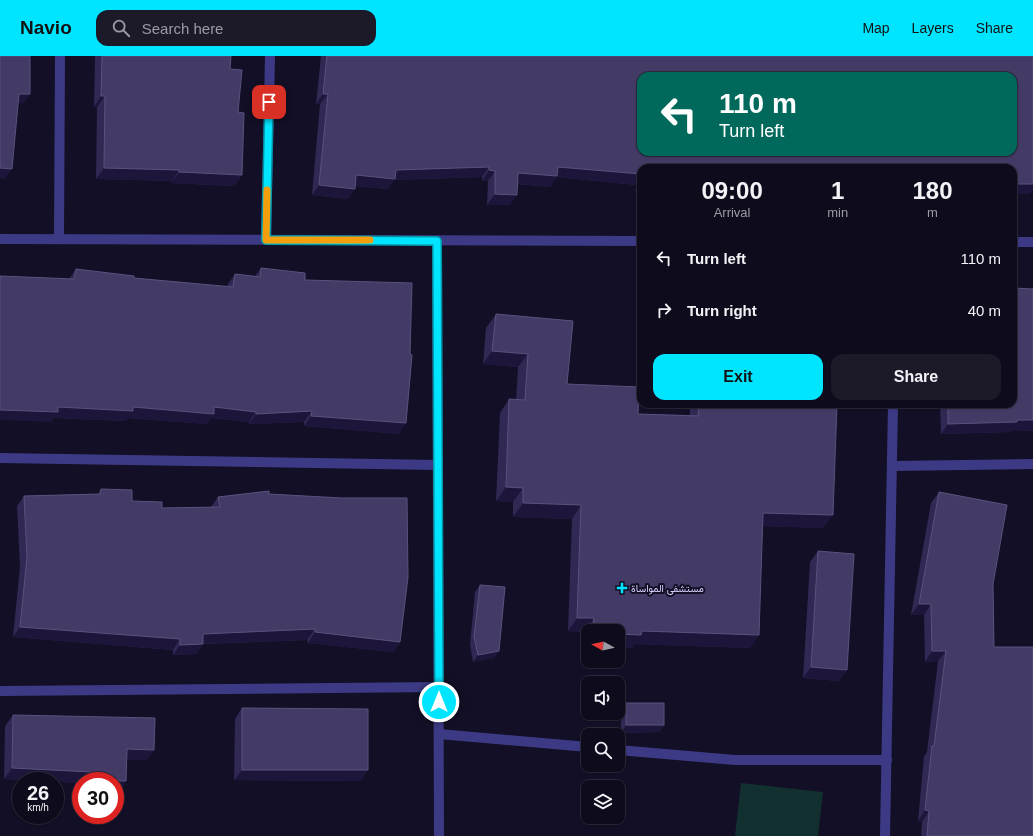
<!DOCTYPE html>
<html lang="en">
<head>
<meta charset="utf-8">
<style>
  body { margin:0; font-family:Arial,Vazirmatn,sans-serif; background:#1c1929; color:#f1f3f6; height:100vh; display:flex; flex-direction:column; font-size:15px; white-space:nowrap }
  * { box-sizing:border-box; margin:0 }
  p { font-size:13px; color:#9b9ba3 }
  .icon { flex:none; width:22px; height:22px; fill:none; stroke:currentColor; stroke-width:2; stroke-linecap:round; stroke-linejoin:round }
  .map { position:relative; flex:1; overflow:hidden }
  .sheet { position:absolute; left:637px; top:108px; width:380px; height:244px; display:flex; flex-direction:column; background:#0e0b1c; border-radius:12px; box-shadow:0 1px 3px #0004,0 0 0 1px #2e2b3b }
  .sheet>* { flex:none }
  .hud { position:absolute; left:637px; top:16px; width:380px; height:84px; border-radius:12px; box-shadow:0 1px 3px #0004,0 0 0 1px #2e2b3b; background:#00695c; color:#fff; overflow:hidden }
  .needle { width:26px; rotate:278deg }
  .controls { position:absolute; left:581px; top:568px; display:grid; gap:8px }
  .controls a { display:grid; place-items:center; width:44px; height:44px; border-radius:8px; background:#0e0b1c; box-shadow:0 1px 3px #0004,0 0 0 1px #2e2b3b; font-size:20px }
  .speed { position:absolute; left:12px; top:716px; display:flex; gap:8px; font-size:20px; font-weight:700; text-align:center }
  .speed>* { display:grid; place-content:center; width:52px; height:52px; border-radius:50%; background:#0e0b1c; box-shadow:0 1px 3px #0004,0 0 0 1px #2e2b3b; line-height:1 }
  .speed small { font-size:10px; font-weight:400 }
  .speed .limit { border:6px solid #d22; background:#fff; color:#111 }
  .pin { position:absolute; display:grid; place-items:center; width:34px; height:34px; color:#fff; margin:-17px; border-radius:8px; box-shadow:0 2px 6px #0006 }
  .me { position:absolute; width:44px; margin:-22px; rotate:0deg; stroke-linejoin:round; filter:drop-shadow(0 0 3px #0008) }
  .turn { display:flex; align-items:center; gap:14px; height:84px; padding:0 16px; font-size:18px }
  .turn .icon { width:52px; height:52px; stroke-width:2.5 }
  .turn b { display:block; font-size:28px; line-height:34px }
  .eta { display:flex; justify-content:space-evenly; align-items:center; height:68px; text-align:center }
  .eta b { font-size:24px; font-weight:800; line-height:28px }
  .primary-button { display:flex; gap:8px; margin-top:auto; padding:8px 16px }
  .primary-button a { flex:1; height:46px; border-radius:12px; background:#00e5ff; color:#111; font-size:16px; font-weight:800; line-height:46px; text-align:center }
  .primary-button a+a { background:#1c1929; color:#f1f3f6 }
  ul { padding:0; list-style:none }
  li { display:flex; align-items:center; gap:12px; height:52px; padding:0 16px }
  li div { flex:1 }
  li b { display:block; font-size:15px }
  li em { font-style:normal }
  header { display:flex; align-items:center; gap:24px; box-sizing:border-box; height:56px; padding:0 20px; background:#00e5ff; color:#111 }
  header strong { font-size:19px }
  nav { display:flex; gap:22px; margin-inline-start:auto; font-size:14px }
  .search { width:280px; height:36px; background:#1c1929; display:flex; align-items:center; gap:10px; box-sizing:border-box; padding:0 14px; border-radius:12px; color:#9b9ba3; font-size:15px }
  .map>svg:first-child { display:block }
</style>
</head>
<body>
<header>
<strong>Navio</strong>
<div class="search"><svg class="icon" aria-label="search" viewBox="0 0 24 24"><circle cx="10" cy="10" r="6"/><path d="M15 15l6 6"/></svg>Search here</div>
<nav><a>Map</a><a>Layers</a><a>Share</a></nav>
</header>
<div class="map">
<svg width="1033" height="780" viewBox="0 0 1033 780">
  <rect width="100%" height="100%" fill="#130f26"/>
  <!-- green -->
  <polygon fill="#12302f" points="741,727 823,736 818,780 735,780"/>
  <g fill="none" stroke-linecap="round" stroke-linejoin="round">
    <!-- minor -->
    <g stroke="#3d3a85" stroke-width="10">
      <polyline points="0,183 641,185"/>
      <polyline points="59,183 60,0"/>
      <polyline points="266,184 270,0"/>
      <polyline points="437,185 439,780"/>
      <polyline points="1013,186 1033,186"/>
      <polyline points="0,402 438,409"/>
      <polyline points="892,410 1033,408"/>
      <polyline points="0,635 439,631"/>
      <polyline points="439,678 588,691"/>
      <polyline points="618,694 735,704 887,704"/>
      <polyline points="885,780 893,348"/>
    </g>
  </g>
  <!-- wall -->
  <g fill="#312854">
    <polygon points="95,0 231,0 230,13 238,56 242,119 234,130 171,127 172,125 96,123 97,51 94,51"/>
    <polygon points="321,0 1033,0 1033,133 1030,138 1013,112 641,112 641,138 635,137 637,129 556,121 550,131 517,128 510,149 487,149 488,125 482,125 482,121 394,124 388,133 355,130 348,143 312,139 320,48 316,48"/>
    <polygon points="261,212 305,224 399,378 304,370 304,366 249,368 249,366 211,362 207,368 128,362 126,365 54,362 51,366 69,223 76,213 134,222 227,231 228,228 235,218 255,220"/>
    <polygon points="1033,231 1033,375 1012,374 1010,376 941,378 940,348 1013,348 1031,233"/>
    <polygon points="496,258 567,328 638,358 690,359 690,348 837,348 823,472 763,470 750,592 635,588 632,592 618,592 618,575 588,575 588,591 584,591 585,576 568,575 572,463 513,461 513,446 496,445 500,357 509,343 516,344 518,311 483,308 486,272"/>
    <polygon points="101,433 132,445 162,452 211,451 218,441 269,438 400,586 393,596 308,587 307,584 203,588 196,598 173,599 173,594 13,581 20,511 17,450 24,440 98,438"/>
    <polygon points="939,436 993,528 994,591 1033,780 921,780 922,766 918,765 924,700 927,696 938,605 925,606 924,559 911,559 931,447"/>
    <polygon points="818,495 839,625 803,622 810,506"/>
    <polygon points="480,529 499,595 494,602 473,606 470,588 475,536"/>
    <polygon points="626,647 664,669 659,676 621,677 621,655"/>
    <polygon points="242,652 368,714 360,725 234,724 235,663"/>
    <polygon points="13,659 147,704 127,704 126,725 118,736 115,736 115,725 81,725 81,727 4,723 5,670"/>
  </g>
  <!-- shaded-wall -->
  <g fill="#1d163a">
    <polygon points="19,38 30,38 24,47 13,47"/>
    <polygon points="323,38 328,38 320,48 316,48"/>
    <polygon points="101,40 105,40 97,51 94,51"/>
    <polygon points="489,111 482,121 394,124 388,133 349,130 356,119 396,114"/>
    <polygon points="558,111 641,118 641,123 637,129 556,121 550,131 511,127 518,117"/>
    <polygon points="0,112 12,113 5,123 0,122"/>
    <polygon points="104,112 179,114 172,125 96,123"/>
    <polygon points="489,114 495,115 488,125 482,125"/>
    <polygon points="179,116 242,119 234,130 171,127"/>
    <polygon points="1033,126 1033,133 1030,138 1013,138 1013,128"/>
    <polygon points="319,129 355,133 348,143 312,139"/>
    <polygon points="641,129 641,138 635,137"/>
    <polygon points="495,138 517,139 510,149 487,149"/>
    <polygon points="492,295 528,298 518,311 483,308"/>
    <polygon points="58,351 214,351 256,356 249,366 211,362 207,368 128,362 126,365 54,362 51,366 0,364 0,354"/>
    <polygon points="312,355 304,366 249,368 256,358"/>
    <polygon points="311,360 406,367 399,378 304,370"/>
    <polygon points="1017,364 1033,364 1033,375 1012,374 1010,376 941,378 948,368"/>
    <polygon points="506,431 523,432 513,446 496,445"/>
    <polygon points="523,447 581,449 572,463 513,461"/>
    <polygon points="763,457 833,459 823,472 754,470"/>
    <polygon points="919,548 931,548 924,559 911,559"/>
    <polygon points="577,562 594,562 585,576 568,575"/>
    <polygon points="20,571 180,583 173,594 13,581"/>
    <polygon points="315,573 307,584 196,588 203,578"/>
    <polygon points="642,575 759,579 750,592 635,588 632,592 618,592 618,578"/>
    <polygon points="315,576 400,586 393,596 308,587"/>
    <polygon points="588,585 588,591 584,591"/>
    <polygon points="203,588 196,598 173,599 180,589"/>
    <polygon points="499,595 494,602 473,606 478,599"/>
    <polygon points="932,595 946,595 938,605 925,606"/>
    <polygon points="811,611 847,614 839,625 803,622"/>
    <polygon points="626,669 664,669 659,676 621,677"/>
    <polygon points="127,693 154,694 147,704 119,704"/>
    <polygon points="12,712 91,716 84,725 81,725 81,727 4,723"/>
    <polygon points="242,714 368,714 360,725 234,724"/>
    <polygon points="115,725 126,725 118,736 115,736"/>
    <polygon points="925,754 929,755 922,766 918,765"/>
  </g>
  <!-- building -->
  <g fill="#433a66" stroke="#5a527e" fill-rule="evenodd">
    <polygon points="0,0 30,0 30,38 19,38 12,113 0,112"/>
    <polygon points="102,0 231,0 230,13 242,14 238,56 244,57 242,119 179,116 179,114 104,112 105,40 101,40"/>
    <path d="M327 0H1033V128H1013V112H641V118L558 111 557 120 518 117 517 139 495 138V115L489 114V111L396 114 395 123 356 119 355 133 319 129 328 38H323ZM641 20H1013V96H641Z"/>
    <polygon points="261,212 305,217 305,224 412,227 410,298 412,299 406,367 311,360 312,355 256,358 256,356 214,351 214,358 133,351 133,355 58,351 58,356 0,354 0,220 74,223 76,213 134,220 134,222 233,231 235,218 260,221"/>
    <polygon points="1013,232 1033,233 1033,364 1017,364 1017,366 948,368 948,348 1013,348"/>
    <polygon points="496,258 573,265 567,328 639,331 638,358 698,360 699,348 837,348 833,459 763,457 759,579 642,575 641,579 618,578 618,575 593,575 594,562 577,562 581,449 523,447 523,432 506,431 509,343 525,344 528,298 492,295"/>
    <polygon points="101,433 132,434 132,445 162,446 162,452 220,451 218,441 269,435 269,438 342,442 407,442 408,521 400,586 315,576 315,573 203,578 203,588 180,589 180,583 20,571 27,501 24,440 100,438"/>
    <polygon points="939,436 1007,449 993,528 994,591 1033,591 1033,780 927,780 929,755 925,754 932,690 934,690 946,595 932,595 931,548 919,548"/>
    <polygon points="818,495 854,498 847,614 811,611"/>
    <polygon points="480,529 505,531 499,595 478,599 474,581"/>
    <rect x="626" y="647" width="38" height="22"/>
    <polygon points="242,652 368,653 368,714 242,714"/>
    <polygon points="13,659 155,662 154,694 127,693 126,725 90,725 91,716 12,712"/>
  </g>
  <g fill="none" stroke-linecap="round" stroke-linejoin="round">
    <defs>
      <polyline id="route" points="269,46 266,184 437,185 439,646"/>
    </defs>
    <!-- route casing -->
    <use href="#route" stroke="#0095a6" stroke-width="10"/>
    <!-- route -->
    <use href="#route" stroke="#00e5ff" stroke-width="7"/>
    <!-- slow -->
    <polyline stroke="#f59e0b" stroke-width="7" points="267,134 266,184 370,184"/>
  </g>
  <!-- markers -->
  <path fill="#00e5ff" stroke="#130f26" stroke-width="1.5" d="M620 526h4v4h4v4h-4v4h-4v-4h-4v-4h4z"/>
  <g text-anchor="middle" dominant-baseline="central" stroke-width="4" stroke-linejoin="round" paint-order="stroke">
    <!-- poi labels -->
    <g font-size="10" fill="#d9d4ff" stroke="#130f26" text-anchor="start">
      <text x="631" y="532">مستشفى المواساة</text>
    </g>
  </g>
</svg>
<div class="controls">
<a><svg class="needle" viewBox="-14 -14 28 28"><path d="M0-13l5 13h-10z" fill="#e53935"/><path d="M0 13l5-13h-10z" fill="#9b9ba3"/></svg></a>
<a><svg class="icon" aria-label="sound" viewBox="0 0 24 24"><path d="M4 9h4l5-4v14l-5-4H4zM17 9q2 3 0 6"/></svg></a>
<a><svg class="icon" aria-label="search" viewBox="0 0 24 24"><circle cx="10" cy="10" r="6"/><path d="M15 15l6 6"/></svg></a>
<a><svg class="icon" aria-label="layers" viewBox="0 0 24 24"><path d="M12 4l9 5-9 5-9-5zM3 14l9 5 9-5"/></svg></a>
</div>
<div class="speed"><div>26<small>km/h</small></div><div class="limit">30</div></div>
<div class="pin" style="left:269px;top:46px;background:#d93025"><svg class="icon" aria-label="arrive" viewBox="0 0 24 24"><path d="M6 21V4h12l-3 4 3 4H6"/></svg></div>
<svg class="me" style="left:439px;top:646px" viewBox="-20 -20 40 40"><circle r="17" fill="#00e5ff" stroke="#fff" stroke-width="3"/><path d="M0-11L8 9 0 5-8 9z" fill="#fff"/></svg>
<div class="hud">
<div class="turn"><svg class="icon" aria-label="left" viewBox="0 0 24 24"><path d="M17 20v-9H6M10 6l-5 5 5 5"/></svg><div><b>110 m</b>Turn left</div></div>
</div>
<section class="sheet">
<div class="eta">
<div><b>09:00</b><p>Arrival</p></div>
<div><b>1</b><p>min</p></div>
<div><b>180</b><p>m</p></div>
</div>
<ul>
<li><svg class="icon" aria-label="left" viewBox="0 0 24 24"><path d="M17 20v-9H6M10 6l-5 5 5 5"/></svg><div><b>Turn left</b></div><em>110 m</em></li>
<li><svg class="icon" aria-label="right" viewBox="0 0 24 24"><path d="M7 20v-9h11M14 6l5 5-5 5"/></svg><div><b>Turn right</b></div><em>40 m</em></li>
</ul>
<div class="primary-button"><a>Exit</a><a>Share</a></div>
</section>
</div>
</body>
</html>
